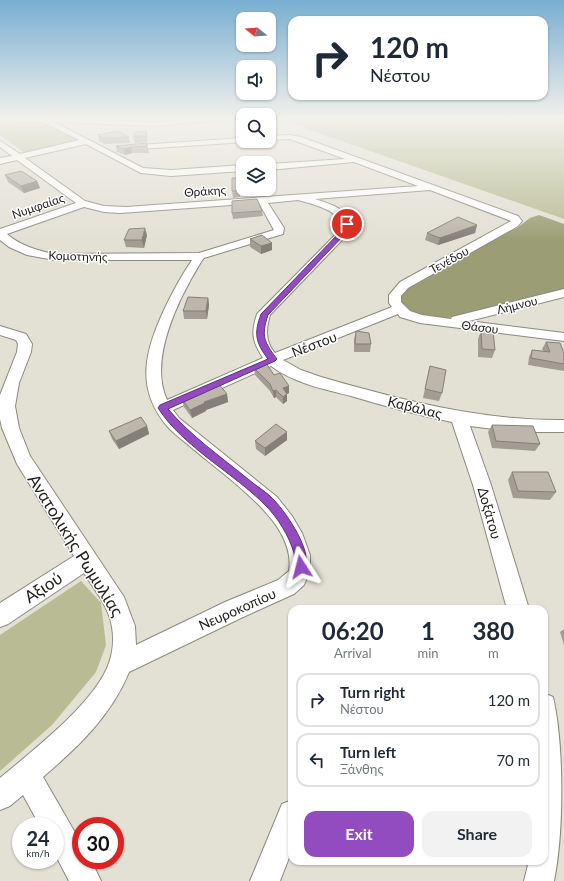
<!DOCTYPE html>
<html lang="en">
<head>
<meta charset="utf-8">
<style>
  body { margin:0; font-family:Lato,sans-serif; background:#f2f2f3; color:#1f2937; height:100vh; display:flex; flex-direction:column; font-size:15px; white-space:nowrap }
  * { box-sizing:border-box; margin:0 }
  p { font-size:13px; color:#747a83 }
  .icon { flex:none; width:22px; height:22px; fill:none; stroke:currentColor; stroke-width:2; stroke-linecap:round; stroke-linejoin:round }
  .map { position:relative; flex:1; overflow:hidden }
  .details { position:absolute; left:288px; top:605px; width:260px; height:260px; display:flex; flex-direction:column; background:#fff; border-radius:12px; box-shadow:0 1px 3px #0004 }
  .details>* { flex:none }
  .top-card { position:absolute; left:288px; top:16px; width:260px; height:84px; border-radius:12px; box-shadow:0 1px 3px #0004; background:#fff; color:#1f2937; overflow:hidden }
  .needle { width:26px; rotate:287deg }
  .buttons { position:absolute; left:236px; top:12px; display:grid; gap:8px }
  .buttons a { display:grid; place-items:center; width:40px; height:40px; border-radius:8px; background:#fff; box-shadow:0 1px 3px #0004; font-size:20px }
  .speed { position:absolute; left:12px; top:817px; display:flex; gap:8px; font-size:20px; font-weight:700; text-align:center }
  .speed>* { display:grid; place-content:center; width:52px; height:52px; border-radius:50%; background:#fff; box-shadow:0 1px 3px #0004; line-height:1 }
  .speed small { font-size:10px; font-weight:400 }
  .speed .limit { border:6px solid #d22; background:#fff; color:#111 }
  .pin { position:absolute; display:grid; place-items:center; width:34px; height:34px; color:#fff; margin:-17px; border:2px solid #fff; border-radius:50%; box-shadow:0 1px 4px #0007 }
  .me { position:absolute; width:44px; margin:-22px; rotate:351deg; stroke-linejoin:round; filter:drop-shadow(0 0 3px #0008) }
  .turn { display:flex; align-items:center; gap:14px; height:84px; padding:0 16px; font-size:18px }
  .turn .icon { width:52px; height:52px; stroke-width:2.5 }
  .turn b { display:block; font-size:28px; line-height:34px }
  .eta { display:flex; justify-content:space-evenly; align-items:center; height:68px; text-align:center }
  .eta b { font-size:24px; font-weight:700; line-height:28px }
  .action { display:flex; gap:8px; margin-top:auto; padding:8px 16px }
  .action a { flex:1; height:46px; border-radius:12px; background:#934cbf; color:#fff; font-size:16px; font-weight:700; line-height:46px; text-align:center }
  .action a+a { background:#f2f2f3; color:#1f2937 }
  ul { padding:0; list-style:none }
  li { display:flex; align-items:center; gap:12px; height:54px; margin:0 8px 6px; padding:0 8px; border:2px solid #e0e1e3; border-radius:12px }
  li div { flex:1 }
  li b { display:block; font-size:15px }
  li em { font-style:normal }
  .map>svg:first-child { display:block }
</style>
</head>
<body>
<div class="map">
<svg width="564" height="881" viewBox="0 0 564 881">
  <rect width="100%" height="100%" fill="#e3e0d4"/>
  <!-- green -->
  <g fill="#b8bb93">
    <polygon points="276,118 564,118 564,219"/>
    <polygon points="0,120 46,123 81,141 25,153 0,135"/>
    <polygon points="81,581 101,603 106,645 96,672 52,725 0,771 0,635"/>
  </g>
  <!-- forest -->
  <polygon fill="#9b9e74" points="539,215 564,224 564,290 464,315 436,320 412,314 399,306 398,294 500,234 517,228 530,218"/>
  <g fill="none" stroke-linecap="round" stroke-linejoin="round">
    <defs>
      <g id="minor">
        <path d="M0 118H58L154 122 195 118H224L220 120 154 126 54 122 143 168 171 170 243 165V171L171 176 141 173 86 144 25 158 85 201 104 206 126 207 418 186 354 162 269 170V164L345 159 290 139 269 140V136L290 135 301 137 518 216 522 221 518 226 408 288 401 296V302L410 311 422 315 451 319 452 317 564 289V297L469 321 564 333V341L420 323 400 317 398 314 283 360 301 370 321 377C401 400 481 421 564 420V432H518L470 426 491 485 529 609H507L473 485 452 422C418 415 384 406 351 396 323 389 294 383 271 366L173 410 179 418 277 497 292 516 302 533 310 555V570L304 585 294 594 241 618 129 672C111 716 78 747 43 777L81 843V860H91L101 881H69L55 854V826H40L23 795 10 806 0 810V778C32 751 95 703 109 663 113 652 114 639 112 627 109 607 94 589 84 573L8 624 0 627V603L74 556 17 464 2 428 0 419V395L17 352 18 344 16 340 0 335V326L26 334 32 344 31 352 19 383 15 406 19 428 30 456 124 597 135 626 136 645 225 602 278 580 289 571C292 552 284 536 273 521 251 493 219 471 192 448 184 441 174 434 167 426 135 388 145 351 164 310 172 293 181 276 192 260H54L27 255 9 247 0 240V229L76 203 17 160 0 164V158L12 156 0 147V141L20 154 79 140 43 122 0 120ZM430 190 511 221 400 282 389 295V303L392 307 275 353 274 352C265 340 266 329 270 315L346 236 352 224C346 208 330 204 315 199ZM298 200C312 204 336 209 342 224L337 233 257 314C251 333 252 341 263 358L167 400C148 359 179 298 201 262L204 258 283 234 284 228 268 203ZM259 203 274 230 199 253 54 254C36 250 21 246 7 234L84 207 104 212 120 213Z"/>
        <polygon points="243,138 243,141 246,142 124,150 120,148 124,146"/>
        <path d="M544 693 553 697C564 744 564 832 554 881H524L529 861H544Z"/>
        <polygon points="292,800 292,850 280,881 250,881 282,804"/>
      </g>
    </defs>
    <!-- minor casing -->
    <use href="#minor" stroke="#8c897e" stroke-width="2"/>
    <!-- path -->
    <polyline stroke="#a19f95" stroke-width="1" stroke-dasharray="1.5 1.5" stroke-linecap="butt" points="269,124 282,128"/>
    <!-- minor -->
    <use href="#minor" fill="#fff" fill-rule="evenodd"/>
  </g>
  <!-- wall -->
  <g fill="#a29d93">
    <polygon points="146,131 148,142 135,143 133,136"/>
    <polygon points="98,135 129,137 130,143 105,144 99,141"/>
    <polygon points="147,143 149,153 132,153 125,155 117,152 116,146"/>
    <polygon points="5,175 37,181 40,188 24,193 8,182"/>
    <polygon points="240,190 240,197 233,198 232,191"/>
    <polygon points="262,211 263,216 233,219 232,213"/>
    <polygon points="477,225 475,233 438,245 425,240 427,233"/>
    <polygon points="147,235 144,248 126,247 124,240"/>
    <polygon points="250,239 272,243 272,250 261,254 250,247"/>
    <polygon points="208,298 209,305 207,319 184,319 183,311"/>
    <polygon points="356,331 371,344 370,352 354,352 354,339"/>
    <polygon points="481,331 495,350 492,358 478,357 478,339"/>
    <polygon points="546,342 564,353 564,371 528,365 529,357 532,350 543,351 542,349"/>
    <polygon points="430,366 442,393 439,401 423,398 428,374"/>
    <polygon points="254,368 274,375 289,393 287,394 287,401 283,404 276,397 274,398 270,391 255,375"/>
    <polygon points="227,394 228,402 206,410 206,411 192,418 184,407 182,399"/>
    <polygon points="492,425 540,444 535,451 492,448 488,432"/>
    <polygon points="147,426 149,434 119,449 112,439 109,431"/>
    <polygon points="287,432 287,440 265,456 256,449 255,441"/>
    <polygon points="512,472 556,492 550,500 513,498 508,480"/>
    <polygon points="564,629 564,645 560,632"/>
  </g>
  <!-- shaded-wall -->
  <g fill="#847f78">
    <polygon points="131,147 132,153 125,155 124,149"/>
    <polygon points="37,181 40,188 24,193 21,186"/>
    <polygon points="477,225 475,233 438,245 440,238"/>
    <polygon points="145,228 147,235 144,248 142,240"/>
    <polygon points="272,243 272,250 261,254 261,246"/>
    <polygon points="208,298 209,305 207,319 206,311"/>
    <polygon points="289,386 289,393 287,394 287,401 283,404 283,388"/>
    <polygon points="276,390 276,397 274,398 273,391"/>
    <polygon points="227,394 228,402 206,410 206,411 192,418 190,410 204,402"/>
    <polygon points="147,426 149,434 119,449 116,441"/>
    <polygon points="287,432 287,440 265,456 265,448"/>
  </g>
  <!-- building -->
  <g fill="#bcb6ab" stroke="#847f78">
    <polygon points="118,131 129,137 103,138 98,135"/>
    <polygon points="146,131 147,136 133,136 135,132"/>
    <polygon points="147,143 147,146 131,147 124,149 116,146"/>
    <polygon points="21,171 37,181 21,186 5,175"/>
    <polygon points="232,178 238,178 240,190 232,191"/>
    <polygon points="257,199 262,211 232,213 232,201"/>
    <polygon points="458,217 477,225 440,238 427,233"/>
    <polygon points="145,228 142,240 124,240 129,229"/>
    <polygon points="262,235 272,243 261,246 250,239"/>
    <polygon points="188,297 208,298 206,311 183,311"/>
    <polygon points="356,331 369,333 371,344 355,344"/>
    <polygon points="481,331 493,331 495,350 482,349"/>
    <polygon points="546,342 560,343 564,353 564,364 531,358 532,350 550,352"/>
    <polygon points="266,363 274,375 280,373 289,386 283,388 287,394 283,397 276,390 273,391 270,384 254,368"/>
    <polygon points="430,366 446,370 442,393 425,389"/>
    <polygon points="218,383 227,394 204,402 205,403 190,410 182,399"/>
    <polygon points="141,417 147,426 116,441 109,431"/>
    <polygon points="276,424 287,432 265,448 255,441"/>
    <polygon points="492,425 533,426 540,444 496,441"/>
    <polygon points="512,472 548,472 556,492 518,491"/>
  </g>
  <!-- sky -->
  <linearGradient id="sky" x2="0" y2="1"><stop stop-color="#78aed1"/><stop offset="0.49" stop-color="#f2f1ec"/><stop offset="1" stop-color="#f2f1ec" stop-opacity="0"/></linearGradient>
  <rect width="564" height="241" fill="url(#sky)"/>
  <!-- route -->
  <path fill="#934cbf" stroke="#60317c" d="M345 223 350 224 344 235 268 315C261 336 264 342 277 359L275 361 168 409C191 436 221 457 248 479 256 486 267 492 274 500 287 514 313 551 305 570L301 572 297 570C294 565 295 558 294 553 289 536 278 518 266 506 234 473 183 447 158 408L160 405 268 359C255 342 254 333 261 314L339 233Z"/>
  <g text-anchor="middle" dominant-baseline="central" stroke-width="3" stroke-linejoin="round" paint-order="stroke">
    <!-- far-street labels -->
    <g font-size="12" fill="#1f1e1a" stroke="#fff">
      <text transform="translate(205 191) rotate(-4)">Θράκης</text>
      <text transform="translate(38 206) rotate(-19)">Νυμφαίας</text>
      <text transform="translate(78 256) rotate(2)">Κομοτηνής</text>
      <text transform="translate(449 260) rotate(-29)">Τενέδου</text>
      <text transform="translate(517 305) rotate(-14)">Λήμνου</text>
      <text transform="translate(480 327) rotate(7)">Θάσου</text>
    </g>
    <!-- street labels -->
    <g font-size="14" fill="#1f1e1a" stroke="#fff">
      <text transform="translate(314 344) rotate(-21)">Νέστου</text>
      <text transform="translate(415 407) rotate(14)">Καβάλας</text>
      <text transform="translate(490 513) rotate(74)">Δοξάτου</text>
      <text transform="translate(237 609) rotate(-24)">Νευροκοπίου</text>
    </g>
    <!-- near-street labels -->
    <g font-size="17" fill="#1f1e1a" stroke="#fff">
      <text transform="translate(76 545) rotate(58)">Ανατολικής Ρωμυλίας</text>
      <text transform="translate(43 587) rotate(-33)">Αξιού</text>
    </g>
  </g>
</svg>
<div class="buttons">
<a><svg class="needle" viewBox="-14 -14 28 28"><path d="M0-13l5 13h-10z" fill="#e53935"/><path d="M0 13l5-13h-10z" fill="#747a83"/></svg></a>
<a><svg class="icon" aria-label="sound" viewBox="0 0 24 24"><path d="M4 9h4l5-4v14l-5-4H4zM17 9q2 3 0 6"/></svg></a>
<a><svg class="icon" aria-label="search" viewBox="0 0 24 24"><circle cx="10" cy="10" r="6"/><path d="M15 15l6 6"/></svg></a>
<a><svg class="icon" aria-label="layers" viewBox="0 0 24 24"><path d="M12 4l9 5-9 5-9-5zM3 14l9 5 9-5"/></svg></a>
</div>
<div class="speed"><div>24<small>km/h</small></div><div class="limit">30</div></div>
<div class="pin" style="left:347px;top:224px;background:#d93025"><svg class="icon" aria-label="arrive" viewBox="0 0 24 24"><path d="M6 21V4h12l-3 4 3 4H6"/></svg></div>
<svg class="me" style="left:301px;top:567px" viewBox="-20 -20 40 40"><path d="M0-17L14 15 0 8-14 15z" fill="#934cbf" stroke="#fff" stroke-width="4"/></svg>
<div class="top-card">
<div class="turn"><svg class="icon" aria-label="right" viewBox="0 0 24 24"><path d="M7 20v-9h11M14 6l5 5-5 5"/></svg><div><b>120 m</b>Νέστου</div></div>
</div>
<section class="details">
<div class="eta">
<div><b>06:20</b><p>Arrival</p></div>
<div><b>1</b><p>min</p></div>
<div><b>380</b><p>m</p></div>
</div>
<ul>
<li><svg class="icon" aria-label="right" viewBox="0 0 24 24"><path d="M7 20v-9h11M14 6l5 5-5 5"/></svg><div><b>Turn right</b><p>Νέστου</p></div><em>120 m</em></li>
<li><svg class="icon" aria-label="left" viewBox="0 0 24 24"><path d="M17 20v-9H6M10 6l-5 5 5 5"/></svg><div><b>Turn left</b><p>Ξάνθης</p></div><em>70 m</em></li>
</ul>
<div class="action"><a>Exit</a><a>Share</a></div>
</section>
</div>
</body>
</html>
